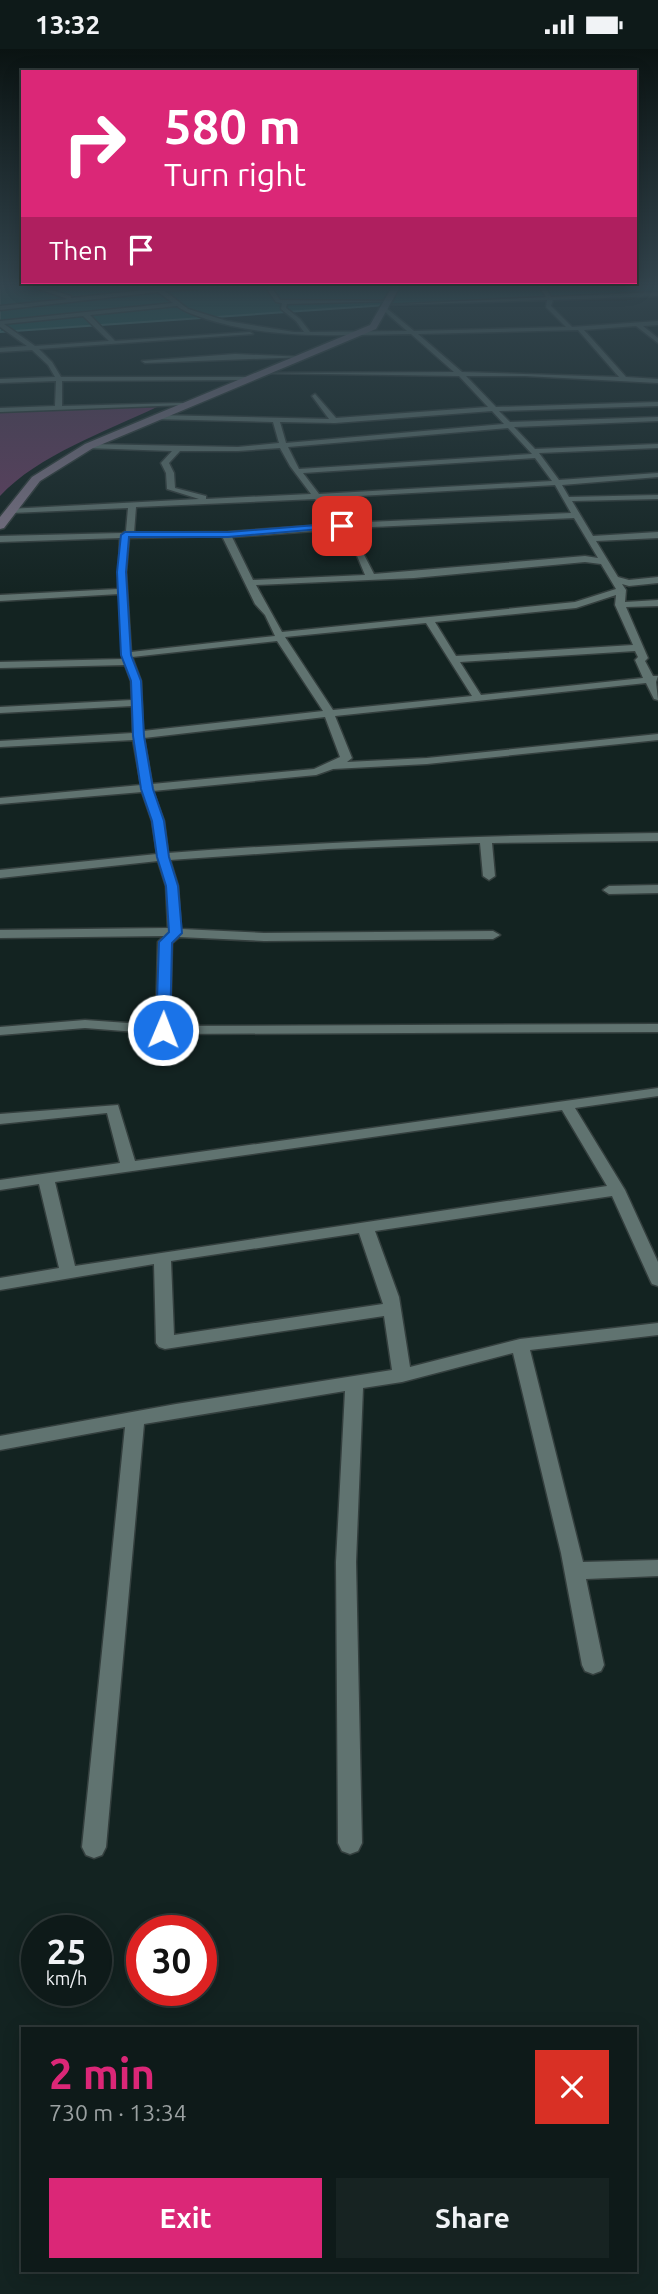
<!DOCTYPE html>
<html lang="en">
<head>
<meta charset="utf-8">
<style>
  body { margin:0; font-family:Ubuntu,sans-serif; background:#172322; color:#f1f3f6; height:100vh; display:flex; flex-direction:column; font-size:26px; white-space:nowrap }
  * { box-sizing:border-box; margin:0 }
  p { font-size:23px; color:#9ba1a2 }
  .icon { flex:none; width:38px; height:38px; fill:none; stroke:currentColor; stroke-width:2; stroke-linecap:round; stroke-linejoin:round }
  .map { position:relative; flex:1; overflow:hidden }
  .panel { position:absolute; left:21px; top:1978px; width:616px; height:245px; display:flex; flex-direction:column; background:#0e1a19; border-radius:0px; box-shadow:0 4px 18px #0003,0 0 0 2px #2e3838 }
  .panel>* { flex:none }
  .top-card { position:absolute; left:21px; top:21px; width:616px; height:214px; border-radius:0px; box-shadow:0 4px 18px #0003,0 0 0 2px #2e3838; background:#db2777; color:#fff; overflow:hidden }
  .speed { position:absolute; left:21px; top:1866px; display:flex; gap:14px; font-size:35px; font-weight:700; text-align:center }
  .speed>* { display:grid; place-content:center; width:91px; height:91px; border-radius:50%; background:#0e1a19; box-shadow:0 4px 18px #0003,0 0 0 2px #2e3838; line-height:1 }
  .speed small { font-size:18px; font-weight:400 }
  .speed .limit { border:10px solid #d22; background:#fff; color:#111 }
  .pin { position:absolute; display:grid; place-items:center; width:60px; height:60px; color:#fff; margin:-30px; border-radius:14px; box-shadow:0 4px 10px #0006 }
  .me { position:absolute; width:77px; margin:-38px; rotate:1deg; stroke-linejoin:round; filter:drop-shadow(0 0 5px #0008) }
  .turn { display:flex; align-items:center; gap:24px; height:147px; padding:0 28px; font-size:32px }
  .turn .icon { width:91px; height:91px; stroke-width:2.5 }
  .turn b { display:block; font-size:49px; line-height:60px }
  .then { display:flex; align-items:center; height:66px; padding:0 28px; background:#0003; gap:14px; font-size:26px }
  .round { display:grid; place-items:center; flex:none; width:74px; height:74px; border-radius:0px; background:#172322 }
  .overview { display:flex; align-items:center; justify-content:space-between; height:119px; padding:0 28px }
  h1 { font-size:42px; font-weight:600; line-height:52px; color:#db2777 }
  .action { display:flex; gap:14px; margin-top:auto; padding:14px 28px }
  .action a { flex:1; height:80px; border-radius:0px; background:#db2777; color:#fff; font-size:28px; font-weight:600; line-height:80px; text-align:center }
  .action a+a { background:#172322; color:#f1f3f6 }
  .status { display:flex; justify-content:space-between; align-items:center; height:49px; padding:0 35px; background:#0e1a19; direction:ltr }
  .status svg { height:19px; fill:currentColor }
  .map>svg:first-child { display:block }
</style>
</head>
<body>
<div class="status"><b>13:32</b><svg viewBox="0 0 49 12"><path d="M0 12V9h3v3zM5 12V6h3v6zM10 12V3h3v9zM15 12V0h3v12zM26 1h20v11H26zM47 4h2v5h-2z"/></svg></div>
<div class="map">
<svg width="658" height="2245" viewBox="0 0 658 2245">
  <rect width="100%" height="100%" fill="#132321"/>
  <!-- forest -->
  <path fill="#673f63" d="M157 358C107 382 38 406 0 447V363Z"/>
  <!-- water -->
  <polygon fill="#156a63" stroke="#54938e" stroke-width="2" points="0,236 658,236 658,245 387,256 0,283"/>
  <g fill="none" stroke-linecap="round" stroke-linejoin="round">
    <defs>
      <g id="street">
        <polygon points="0,236 13,236 0,238"/>
        <path d="M27 236H35L71 247V249L154 240 150 236 161 239 263 236 165 242 188 260 227 272 294 283H304L296 272 281 260 282 254 276 253 264 236H270L280 251H285L393 252 287 255 286 259 300 270 310 283 407 282 383 261 385 258 414 282 566 278 546 258 547 251 384 256 546 248 538 236H544L551 248 658 243V247L553 251 551 257 572 278 658 272V276L643 277 658 289V294L636 277 584 281 626 328 658 330V334L525 327H466L496 358 658 353V357L499 362 510 373 658 368V372L514 378 535 400 658 395V399L539 404 559 431 658 424V428L562 436 569 448 658 446V450L572 452 593 487 658 483V489L596 492 618 528 629 531 658 528V534L629 537 622 535 626 541 625 553 658 551V557L626 558 648 609 645 612 653 627H658L656 633 658 651 654 650 646 634 335 667 352 709 347 713 427 709 658 685V691L427 715 333 720 316 726 153 742 164 772 168 804C332 792 494 786 658 784V792L492 794 495 827 489 831 483 827 480 794 328 800 170 811 178 837 181 880 264 884 493 882 500 886 493 890 264 892 179 888 172 894 170 977 658 975V983L163 985 85 979 0 986V978L85 971 156 976 158 893 164 887 0 889V881L168 879 166 837 158 812 0 829V821L157 805 152 772 142 743 0 755V749L141 736 133 691 0 698V692L133 684 132 657 0 664V658L132 651 131 632 125 616 0 619V613L123 610 119 545 0 552V546L118 540 120 489 0 493V487L122 484 126 482 128 459 11 464H8V460L199 450 167 440 166 424 161 414 172 402 86 399 89 395 238 398 279 394 273 373 152 370 155 366 329 370 312 347 315 345 336 369 488 358 459 327 260 324 454 323 411 285C342 286 273 291 206 270 196 266 186 264 177 257L90 266 115 292 250 283 253 285 39 300 52 313 61 328H250L252 331 62 332V357L182 354 185 356 0 363V359L55 357 56 332 0 334V330L55 328 48 316 32 301 0 303V299L27 297 0 278V272L173 254 158 243 0 261V257L68 250ZM83 267 109 292 35 297 4 275ZM578 281 619 328 462 323 418 285ZM492 362 504 375 286 394 280 373 335 374ZM508 379 532 405 299 420 288 398ZM280 399 290 417 311 445 206 450V447L175 439 174 424 169 414 180 402H238ZM535 409 552 432 319 445 303 424ZM555 436 571 464 345 474 323 449ZM315 450 337 475 228 483 134 484 136 458ZM574 469 598 509 585 507 374 525 350 479ZM341 480 353 497 365 526 253 531 232 488ZM222 487 255 555 265 566 275 587 131 603 126 523 129 489ZM585 513 601 515 616 540 575 553 282 583 256 536 414 529ZM616 546 615 556 633 596 456 607 435 573 576 559ZM426 574 472 647 333 661 285 588ZM277 592 323 662 143 682 141 632 132 608ZM635 602 638 608 635 611 643 629 481 646 460 613ZM325 668 340 708 314 720 152 735 144 689Z"/>
        <polygon points="235,305 305,308 145,314 142,312"/>
        <polygon points="658,836 658,844 609,845 603,841 609,837"/>
        <path d="M658 1039V1047L575 1059 625 1141 658 1213V1237L652 1235 650 1231 612 1147 375 1182 399 1248 410 1318 520 1290 658 1274V1286L530 1301 583 1513 658 1511V1527L586 1530 604 1616 601 1622 593 1625 585 1622 582 1616 561 1504 513 1304 402 1333 363 1339 356 1513 362 1794 358 1802 350 1805 342 1802 338 1794 336 1513 345 1342 144 1375 106 1798 102 1806 94 1809 86 1806 82 1798 125 1378 0 1401V1387L176 1355 392 1321 384 1267 165 1300 159 1298 156 1294 154 1215 0 1241V1229L59 1219 39 1135 0 1141V1131L120 1114 107 1064 0 1075V1065L118 1056 135 1112ZM562 1061 607 1137 75 1217 55 1133ZM359 1184 383 1255 174 1286 171 1212Z"/>
      </g>
      <polygon id="secondary" points="393,236 401,236 376,280 93,399 40,432 4,479 0,480 0,468 32,428 85,395 370,276"/>
    </defs>
    <!-- street casing -->
    <use href="#street" stroke="#343f3e" stroke-width="3"/>
    <!-- secondary casing -->
    <use href="#secondary" stroke="#343f3e" stroke-width="3"/>
    <!-- street -->
    <use href="#street" fill="#607370" fill-rule="evenodd"/>
    <!-- secondary -->
    <use href="#secondary" fill="#7e7487" fill-rule="evenodd"/>
  </g>
  <!-- sky -->
  <linearGradient id="sky" x2="0" y2="1"><stop stop-color="#0a1312"/><stop offset="0.43" stop-color="#33454e"/><stop offset="1" stop-color="#33454e" stop-opacity="0"/></linearGradient>
  <rect width="658" height="550" fill="url(#sky)"/>
  <!-- route -->
  <polygon fill="#1a73e8" stroke="#114b97" stroke-width="2" points="342,474 345,478 228,488 129,488 126,523 131,606 141,632 144,687 153,740 164,772 169,808 178,837 182,884 172,894 170,981 168,984 158,984 156,981 159,893 169,883 166,837 157,808 152,772 141,740 133,687 131,632 121,606 117,523 121,486 125,483 229,483"/>
</svg>
<div class="speed"><div>25<small>km/h</small></div><div class="limit">30</div></div>
<div class="pin" style="left:342px;top:477px;background:#d93025"><svg class="icon" aria-label="arrive" viewBox="0 0 24 24"><path d="M6 21V4h12l-3 4 3 4H6"/></svg></div>
<svg class="me" style="left:163px;top:981px" viewBox="-20 -20 40 40"><circle r="17" fill="#1a73e8" stroke="#fff" stroke-width="3"/><path d="M0-11L8 9 0 5-8 9z" fill="#fff"/></svg>
<div class="top-card">
<div class="turn"><svg class="icon" aria-label="right" viewBox="0 0 24 24"><path d="M7 20v-9h11M14 6l5 5-5 5"/></svg><div><b>580 m</b>Turn right</div></div>
<div class="then">Then<svg class="icon" aria-label="arrive" viewBox="0 0 24 24"><path d="M6 21V4h12l-3 4 3 4H6"/></svg></div>
</div>
<section class="panel">
<div class="overview"><div><h1>2 min</h1><p>730 m · 13:34</p></div><a class="round" style="background:#d93025;color:#fff"><svg class="icon" aria-label="close" viewBox="0 0 24 24"><path d="M6 6l12 12M18 6L6 18"/></svg></a></div>
<div class="action"><a>Exit</a><a>Share</a></div>
</section>
</div>
</body>
</html>
